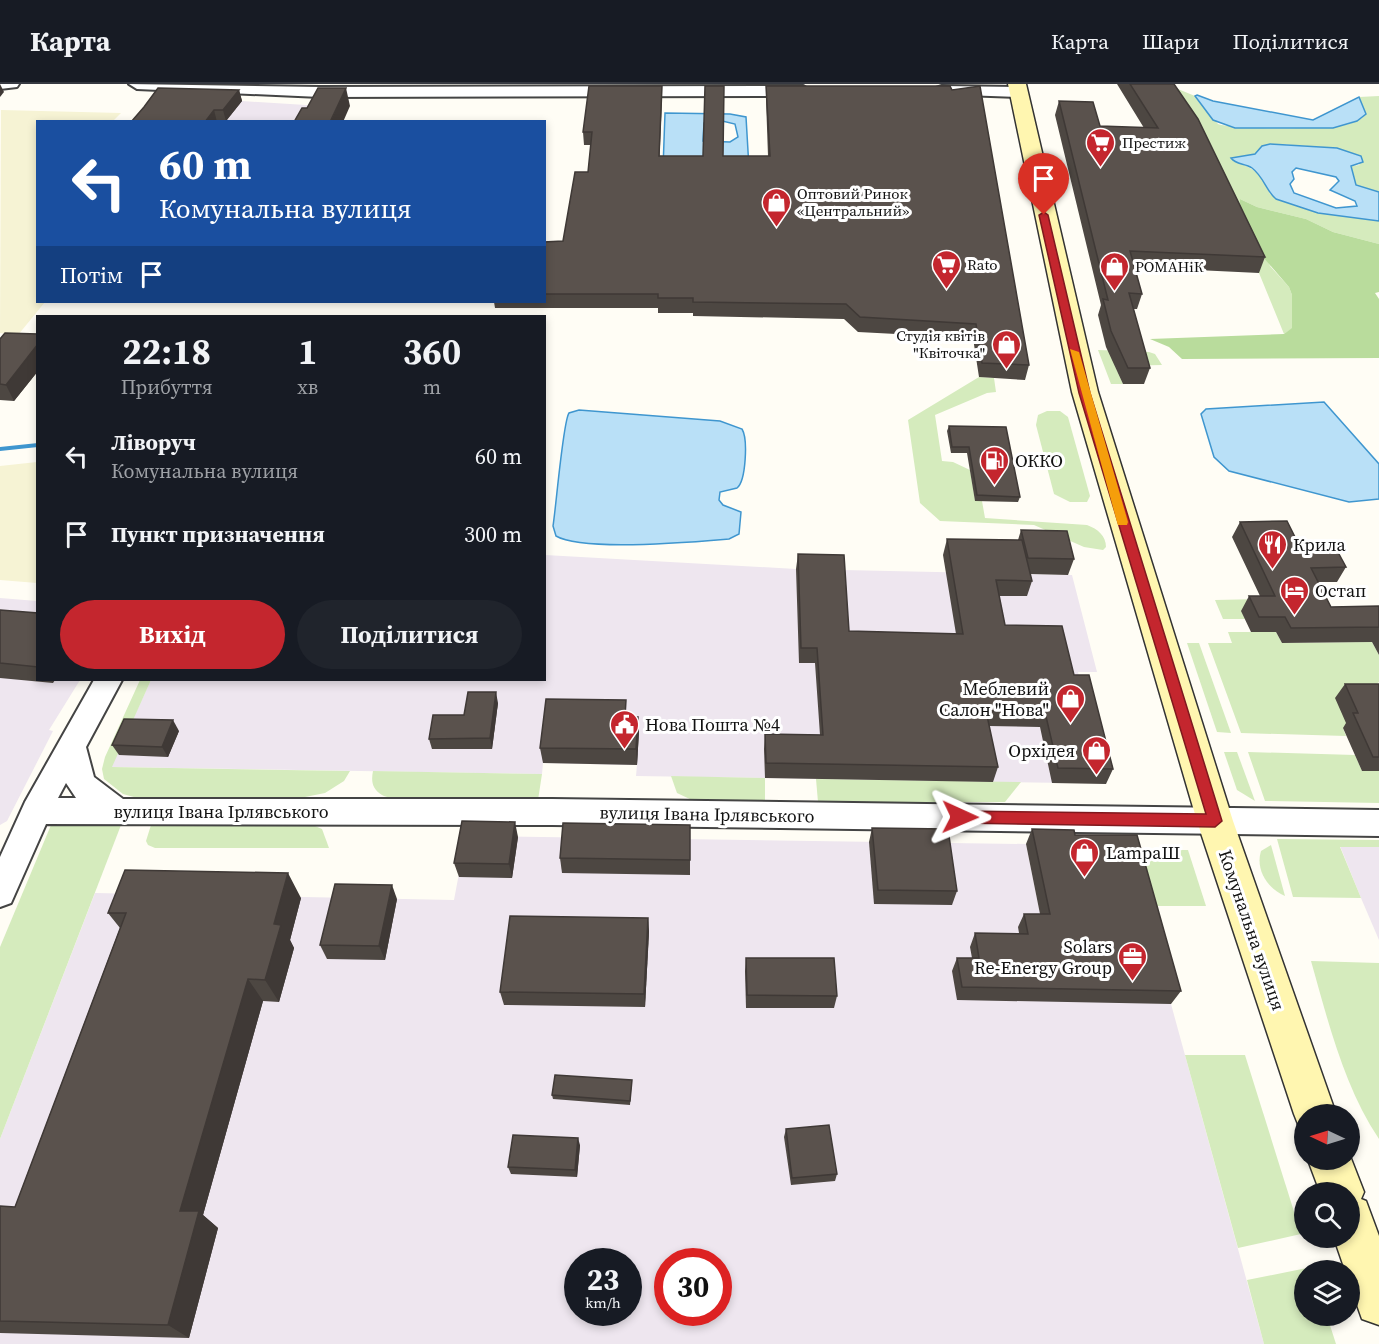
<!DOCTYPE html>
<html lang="uk">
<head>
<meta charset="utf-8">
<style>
  body { margin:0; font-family:"Source Serif 4",serif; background:#20242c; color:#f1f3f6; height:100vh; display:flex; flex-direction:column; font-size:22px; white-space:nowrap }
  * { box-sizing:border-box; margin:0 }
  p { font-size:20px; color:#9ea1a6 }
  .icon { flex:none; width:33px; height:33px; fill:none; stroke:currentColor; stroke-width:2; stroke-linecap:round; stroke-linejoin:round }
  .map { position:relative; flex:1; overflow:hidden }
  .drawer { position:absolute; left:36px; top:231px; width:510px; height:366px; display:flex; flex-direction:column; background:#171b24; border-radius:0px; box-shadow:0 3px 9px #0003 }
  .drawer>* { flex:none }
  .banner { position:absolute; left:36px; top:36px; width:510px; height:183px; border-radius:0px; box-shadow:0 3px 9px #0003; background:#1a4fa0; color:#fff; overflow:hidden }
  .needle { width:39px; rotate:274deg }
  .fabs { position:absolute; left:1294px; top:1020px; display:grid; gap:12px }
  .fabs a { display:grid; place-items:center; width:66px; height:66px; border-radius:50%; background:#171b24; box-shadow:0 3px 9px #0003; font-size:30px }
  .speed { position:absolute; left:564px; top:1164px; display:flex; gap:12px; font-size:30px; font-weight:700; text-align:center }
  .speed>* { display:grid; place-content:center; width:78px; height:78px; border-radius:50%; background:#171b24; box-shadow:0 3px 9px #0003; line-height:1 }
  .speed small { font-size:15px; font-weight:400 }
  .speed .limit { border:9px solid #d22; background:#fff; color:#111 }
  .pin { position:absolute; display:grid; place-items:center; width:51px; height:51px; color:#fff; margin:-62px -26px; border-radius:50% 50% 50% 0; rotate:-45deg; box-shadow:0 0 6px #0007 }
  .pin .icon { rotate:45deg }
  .me { position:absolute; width:66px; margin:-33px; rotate:91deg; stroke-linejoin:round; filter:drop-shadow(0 0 4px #0008) }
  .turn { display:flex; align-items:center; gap:21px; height:126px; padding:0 24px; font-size:27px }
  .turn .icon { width:78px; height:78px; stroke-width:2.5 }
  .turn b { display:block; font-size:42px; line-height:51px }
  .then { display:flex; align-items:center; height:57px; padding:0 24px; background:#0003; gap:12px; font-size:22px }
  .eta { display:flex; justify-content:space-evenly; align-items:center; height:102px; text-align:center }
  .eta b { font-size:36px; font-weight:700; line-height:42px }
  .action { display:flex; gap:12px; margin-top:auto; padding:12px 24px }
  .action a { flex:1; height:69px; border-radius:36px; background:#c4262e; color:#fff; font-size:24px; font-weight:700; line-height:69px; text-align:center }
  .action a+a { background:#20242c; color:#f1f3f6 }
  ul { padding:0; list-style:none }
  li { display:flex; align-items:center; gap:18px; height:78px; padding:0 24px }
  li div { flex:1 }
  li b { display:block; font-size:22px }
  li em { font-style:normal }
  header { display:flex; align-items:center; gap:36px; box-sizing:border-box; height:84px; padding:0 30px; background:#171b24; border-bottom:2px solid #363941 }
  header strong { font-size:28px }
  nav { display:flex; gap:33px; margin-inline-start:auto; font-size:21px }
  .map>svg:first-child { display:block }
</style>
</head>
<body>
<header>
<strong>Карта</strong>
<nav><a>Карта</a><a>Шари</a><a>Поділитися</a></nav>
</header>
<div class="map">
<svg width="1379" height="1260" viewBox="0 0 1379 1260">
  <rect width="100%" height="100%" fill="#fffdf5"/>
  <!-- industrial -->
  <g fill="#eee6ef" fill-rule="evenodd">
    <polygon points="242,17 322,22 343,37 143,38"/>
    <polygon points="545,471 796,485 1072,491 1097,588 1078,588 1102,682 1065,682 1069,699 636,692 637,681 630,681 543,679 542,690 111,683 151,596 544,596"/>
    <polygon points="0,514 37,517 38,596 80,596 49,646 53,647 7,737 0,741"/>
    <path d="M466 752 1026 760 1043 844 1171 920 1264 1260H0V1055L95 809 454 816ZM578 1178H628V1228H578ZM668 1178H718V1228H668Z"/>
    <polygon points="1340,762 1379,763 1379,856 1361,814"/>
  </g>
  <!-- farmland -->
  <g fill="#f6f3d4">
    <polygon points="1,26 121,29 113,37 38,38 38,218 45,218 18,251 0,249"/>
    <polygon points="37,378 37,499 0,496 0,382"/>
  </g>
  <!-- green -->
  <g fill="#d5ebbd">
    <path d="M1173 3 1195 12 1218 40C1233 46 1328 45 1345 41 1353 39 1362 36 1366 30L1359 13 1379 12V108L1356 101 1351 82 1360 81 1337 64 1279 60 1238 79C1255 84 1265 94 1270 110L1342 132 1379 137V160L1333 148 1306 135 1257 123 1240 115 1270 182 1289 203 1292 211 1293 244 1284 250 1259 189Z"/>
    <polygon points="1098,266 1149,268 1155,270 1162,281 1115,282 1123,300 1111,300"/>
    <path d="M979 293 994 294 996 308 987 309 935 331 942 377 953 378 970 386 975 416 982 417 985 434 1087 441C1098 445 1106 452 1106 463L1103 466 1084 463 1034 441 940 437 920 419 908 336Z"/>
    <polygon points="1047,327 1060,327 1068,333 1090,412 1087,418 1070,418 1054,410 1036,341 1038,331"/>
    <polygon points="1261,515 1242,528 1245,535 1223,535 1215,516"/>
    <polygon points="1228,548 1276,548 1282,559 1372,558 1379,571 1379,598 1374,602 1348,644 1343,644 1346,652 1241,649 1208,559 1232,559"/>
    <polygon points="1187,559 1199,559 1231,649 1217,648"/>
    <polygon points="140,596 151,596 112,683 350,687 344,697 325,709 295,715 141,715 123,710 104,695 102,685 105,673"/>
    <polygon points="1224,668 1237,668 1255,717 1237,706"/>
    <polygon points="1248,668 1355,671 1362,687 1379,687 1379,719 1265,717"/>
    <path d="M373 687 542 690 538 716C510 716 400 721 382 711 372 705 371 697 373 687Z"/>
    <polygon points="671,692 765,694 765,717 694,717 677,709"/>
    <polygon points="816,695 1021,698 1005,718 818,718"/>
    <polygon points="51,741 121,741 0,1055 0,863"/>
    <polygon points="151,741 315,742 322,745 329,764 155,764 148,761 146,757"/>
    <polygon points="1277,755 1379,756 1379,763 1340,763 1361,814 1293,813"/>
    <path d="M1271 761 1285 812C1268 805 1255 786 1261 767Z"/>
    <polygon points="1129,766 1188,766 1206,822 1145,822"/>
    <path d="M1311 877 1379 879V1055C1344 1003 1328 937 1311 877Z"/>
    <polygon points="1185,971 1245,971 1301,1150 1238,1164"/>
    <polygon points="1312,1183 1313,1186 1305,1186 1305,1232 1327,1232 1336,1260 1264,1260 1247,1196"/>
  </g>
  <!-- forest -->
  <polygon fill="#b9dc9c" points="1240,115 1257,123 1306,135 1333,148 1379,160 1379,208 1375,209 1379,215 1379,274 1182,275 1169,263 1150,255 1284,250 1292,244 1292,211 1289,203 1263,173 1240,123"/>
  <!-- water -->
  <g fill="#b9e0f7" stroke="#3f96cf" stroke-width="1.5" fill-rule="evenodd">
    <polygon points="1197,11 1213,17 1313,36 1359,13 1366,30 1357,37 1333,44 1235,44 1213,36 1195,12"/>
    <path d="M665 29 730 30 746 33 749 84 663 85ZM714 35 735 40 738 53 730 58 703 57 704 39Z"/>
    <path d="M1270 60 1337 64 1361 72 1363 78 1351 82 1356 101 1379 108V137L1318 129 1276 115C1266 107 1264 93 1252 84 1245 79 1236 81 1231 74L1255 70 1262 62ZM1296 84 1336 93 1339 97 1330 106 1355 117 1357 122 1336 124 1294 109 1290 100 1294 95 1292 88Z"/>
    <polygon points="1324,318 1379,380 1379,415 1349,418 1229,387 1214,373 1201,330 1206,325"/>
    <path d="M579 326 720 337 742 345C748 355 746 397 737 404L720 408 719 416 723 421 741 428 739 450 729 455C694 458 583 468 556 452L553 442C556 424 563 337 569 329Z"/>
  </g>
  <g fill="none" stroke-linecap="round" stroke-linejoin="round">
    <!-- stream -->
    <polygon fill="#3f96cf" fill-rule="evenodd" points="38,359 38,363 0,367 0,363"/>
    <defs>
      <g id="street">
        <polygon points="0,0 19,0 17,3 0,5"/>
        <polygon points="129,0 320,3 803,2 811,7 803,12 320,13 137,5"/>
        <polygon points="942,2 1018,3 1026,8 1018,13 936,10 934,7 936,4"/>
        <path d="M94 596H122L86 663 94 693 123 715H552L1379 726V752L552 741 46 740 11 819 0 823V773L25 718ZM66 699 76 714H58Z"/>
      </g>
      <g id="secondary">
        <polygon points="1008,0 1026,0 1098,308 1233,737 1336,1030 1305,1030 1305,1047 1300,1045 1294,1030 1197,737 1072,308"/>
        <polygon points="1350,1072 1364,1108 1361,1115 1366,1117 1379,1152 1379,1241 1362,1235 1350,1201 1350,1186 1345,1186 1334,1154 1350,1154 1350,1108 1320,1108 1308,1076 1350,1076"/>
      </g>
    </defs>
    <!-- street casing -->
    <use href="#street" stroke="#444" stroke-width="4"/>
    <!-- secondary casing -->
    <use href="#secondary" stroke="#333" stroke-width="3"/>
    <!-- street -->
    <use href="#street" fill="#fff" fill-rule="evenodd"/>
    <!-- secondary -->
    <use href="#secondary" fill="#fff6b0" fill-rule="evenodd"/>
  </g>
  <!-- wall -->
  <g fill="#4d4742">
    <polygon points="1117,0 1174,0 1265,173 1259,189 1134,183 1142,210 1137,225 1133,225 1150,284 1144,300 1123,300 1106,263 1098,231 1101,221 1055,31 1059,17 1100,42 1144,44"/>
    <polygon points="662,2 659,72 768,72 766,16 766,2 1029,281 1025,296 979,293 973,254 858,248 844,235 693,232 693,229 658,229 658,224 495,224 494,218 544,218 544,158 563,157 588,88 591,61 584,61 583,48"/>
    <polygon points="239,6 242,17 226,37 131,38"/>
    <polygon points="38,250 38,287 14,317 0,316 0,255"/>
    <polygon points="949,342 1020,413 1018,418 975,417 967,369 951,369 947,347"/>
    <polygon points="1240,438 1298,459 1346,483 1337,498 1318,498 1331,523 1379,522 1379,571 1372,558 1282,559 1276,548 1251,548 1241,527 1249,512 1260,512 1232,453"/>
    <polygon points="1021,446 1074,475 1068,491 1030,490 1032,497 1027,512 999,512 1005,541 1074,591 1113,685 1106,700 1052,699 1040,643 989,642 998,683 993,698 765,694 764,665 765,650 820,651 815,579 799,579 796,485 798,470 849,547 956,550 943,471 947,455 1018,456"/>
    <polygon points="0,526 38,529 38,596 55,596 53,599 0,594"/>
    <polygon points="1345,600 1379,600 1379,687 1362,687 1343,644 1346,639 1335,614"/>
    <polygon points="498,619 492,665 432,665 429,655 464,631"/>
    <polygon points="627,633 639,648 637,681 543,679 540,664"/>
    <polygon points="179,647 168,673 119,671 112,661"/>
    <polygon points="690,741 690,791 562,789 560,774"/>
    <polygon points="872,744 957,807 952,821 874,820 869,758"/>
    <polygon points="1032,745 1075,751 1181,907 1171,920 957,916 952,887 957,874 972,874 970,863 975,849 1019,849 1018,843 1024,830 1040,830 1026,760"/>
    <polygon points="518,753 512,794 459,793 454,779"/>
    <polygon points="301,814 290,856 294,864 279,918 263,917 203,1131 218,1144 189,1254 0,1249 0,1123 15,1123 120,844 108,829"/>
    <polygon points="397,815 385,876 327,875 320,861"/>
    <polygon points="648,834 649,848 645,923 504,921 500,908"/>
    <polygon points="746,874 837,912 834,924 746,924 745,887"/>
    <polygon points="632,996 630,1021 553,1015 552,1011"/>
    <polygon points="786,1045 837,1090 835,1097 791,1101 784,1053"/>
    <polygon points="580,1061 577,1093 511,1090 508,1083"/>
  </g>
  <!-- shaded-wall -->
  <g fill="#3f3936">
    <polygon points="0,0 4,8 0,13"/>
    <polygon points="662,2 662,15 659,86 659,72"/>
    <polygon points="346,4 350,22 343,38 330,38"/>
    <polygon points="239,6 242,17 226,37 223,26"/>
    <polygon points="214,26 217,38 205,38"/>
    <polygon points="38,260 38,287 14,317 6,301"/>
    <polygon points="496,608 498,619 492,665 490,654"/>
    <polygon points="638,633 639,648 637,681 636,665"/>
    <polygon points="173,636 179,647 168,673 162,663"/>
    <polygon points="515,738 518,753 512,794 509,780"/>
    <polygon points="288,789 301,814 290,856 294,864 279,918 265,896 274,840"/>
    <polygon points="392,801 397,815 385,876 379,862"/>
    <polygon points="648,834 649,848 645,923 644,910"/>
    <polygon points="248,895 263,917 203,1131 218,1144 189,1254 168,1241 180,1127"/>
    <polygon points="578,1054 580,1061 577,1093 575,1086"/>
  </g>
  <!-- building -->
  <g fill="#5a524d" stroke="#3f3936" stroke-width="1.5">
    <polygon points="1130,0 1174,0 1198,35 1265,173 1130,167 1142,210 1129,209 1150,284 1128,284 1111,247 1103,215 1108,216 1059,17 1093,18 1100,42 1158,44"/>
    <polygon points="589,2 662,2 659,72 703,72 705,2 724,2 723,72 770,72 766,2 950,2 952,6 980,2 1029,281 982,279 976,240 860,233 846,220 693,218 693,214 658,214 658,210 544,210 544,158 563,157 575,88 588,88 592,48 583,48"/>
    <polygon points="158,4 239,6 223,26 214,26 205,38 131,38 144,23"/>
    <polygon points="318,4 346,4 330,38 294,38 302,24 307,24"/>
    <polygon points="5,249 38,250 38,260 6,301 0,300 0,255"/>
    <polygon points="949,342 1006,343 1020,413 977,411 969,363 952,363"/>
    <polygon points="1287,437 1298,459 1333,459 1346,483 1311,484 1331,523 1379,522 1379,543 1291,544 1285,533 1259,533 1249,512 1275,512 1240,438"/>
    <polygon points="1021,446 1067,447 1074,475 1028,474"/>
    <polygon points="947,455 1022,456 1032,497 996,496 1005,541 1062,542 1074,591 1089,591 1113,685 1058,684 1045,628 986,627 998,683 766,679 765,650 823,651 817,564 801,564 798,470 844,471 849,547 963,550"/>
    <polygon points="0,526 38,529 38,583 0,579"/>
    <polygon points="1345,600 1379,600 1379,673 1373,673 1353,629 1358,629"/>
    <polygon points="468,608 496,608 490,654 429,655 433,631 464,631"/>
    <polygon points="546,615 626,616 625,633 638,633 636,665 540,664"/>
    <polygon points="124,635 173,636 162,663 112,661"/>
    <polygon points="462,737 515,738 509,780 454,779"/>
    <polygon points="563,739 690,741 690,776 560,774"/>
    <polygon points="872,744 948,745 957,807 878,806"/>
    <polygon points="1032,745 1074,746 1075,751 1137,751 1181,907 962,903 957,874 979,874 975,849 1028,850 1024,830 1050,830"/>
    <polygon points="125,786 288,789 274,840 281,841 265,896 248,895 180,1127 199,1127 168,1241 0,1237 0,1122 15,1123 126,829 108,829"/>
    <polygon points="335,800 392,801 379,862 320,861"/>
    <polygon points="510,832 648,834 644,910 500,908"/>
    <polygon points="746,874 834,874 837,912 747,911"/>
    <polygon points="555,991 632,996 630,1017 552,1011"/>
    <polygon points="829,1041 837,1090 792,1094 786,1045"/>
    <polygon points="513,1051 578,1054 575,1086 508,1083"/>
  </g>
  <!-- route -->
  <polygon fill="#c4262e" stroke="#7f191e" stroke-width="1.5" points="1044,128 1048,131 1090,309 1222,737 1215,743 960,739 953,733 960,727 1206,730 1079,309 1039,131"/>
  <!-- slow -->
  <polygon fill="#f59e0b" points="1070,265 1079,268 1128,438 1127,441 1118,441 1117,438"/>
  <!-- icons -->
  <defs>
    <symbol id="supermarket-pin" viewBox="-11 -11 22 30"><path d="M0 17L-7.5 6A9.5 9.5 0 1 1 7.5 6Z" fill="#c4262e" stroke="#fff"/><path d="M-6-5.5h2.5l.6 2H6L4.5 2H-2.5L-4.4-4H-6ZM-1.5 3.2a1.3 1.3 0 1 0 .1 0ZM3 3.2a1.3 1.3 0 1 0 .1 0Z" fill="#fff"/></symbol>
    <symbol id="shop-pin" viewBox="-11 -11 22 30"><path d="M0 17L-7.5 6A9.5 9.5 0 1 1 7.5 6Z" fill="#c4262e" stroke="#fff"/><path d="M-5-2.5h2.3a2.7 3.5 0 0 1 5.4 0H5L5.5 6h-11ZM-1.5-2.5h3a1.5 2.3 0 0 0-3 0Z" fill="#fff"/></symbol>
    <symbol id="fuel-pin" viewBox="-11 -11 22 30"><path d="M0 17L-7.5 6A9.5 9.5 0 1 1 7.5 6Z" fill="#c4262e" stroke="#fff"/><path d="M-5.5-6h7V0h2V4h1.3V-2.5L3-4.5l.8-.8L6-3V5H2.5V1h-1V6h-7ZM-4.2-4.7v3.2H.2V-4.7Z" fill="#fff"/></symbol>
    <symbol id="restaurant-pin" viewBox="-11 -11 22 30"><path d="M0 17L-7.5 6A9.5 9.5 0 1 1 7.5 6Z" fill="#c4262e" stroke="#fff"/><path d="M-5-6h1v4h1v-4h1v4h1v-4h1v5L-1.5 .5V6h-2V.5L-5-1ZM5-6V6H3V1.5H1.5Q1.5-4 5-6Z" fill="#fff"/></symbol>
    <symbol id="hotel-pin" viewBox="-11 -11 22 30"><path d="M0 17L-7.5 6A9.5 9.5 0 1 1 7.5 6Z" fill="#c4262e" stroke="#fff"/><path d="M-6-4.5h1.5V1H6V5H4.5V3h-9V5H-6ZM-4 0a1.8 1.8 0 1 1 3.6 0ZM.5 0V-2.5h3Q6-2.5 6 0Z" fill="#fff"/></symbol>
    <symbol id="civic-pin" viewBox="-11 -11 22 30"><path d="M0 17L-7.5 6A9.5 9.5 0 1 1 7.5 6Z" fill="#c4262e" stroke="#fff"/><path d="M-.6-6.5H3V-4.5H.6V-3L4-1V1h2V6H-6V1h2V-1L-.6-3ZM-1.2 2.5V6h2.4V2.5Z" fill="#fff"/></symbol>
    <symbol id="office-pin" viewBox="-11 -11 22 30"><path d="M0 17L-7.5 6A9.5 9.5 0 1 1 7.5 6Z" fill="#c4262e" stroke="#fff"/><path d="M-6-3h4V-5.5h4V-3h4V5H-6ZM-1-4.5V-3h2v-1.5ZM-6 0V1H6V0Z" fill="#fff"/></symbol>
  </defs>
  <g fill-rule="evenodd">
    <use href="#supermarket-pin" x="1084" y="42" width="33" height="45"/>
    <use href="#shop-pin" x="760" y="102" width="33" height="45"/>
    <use href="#supermarket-pin" x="930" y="164" width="33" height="45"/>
    <use href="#shop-pin" x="1098" y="166" width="33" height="45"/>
    <use href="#shop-pin" x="990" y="244" width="33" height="45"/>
    <use href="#fuel-pin" x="978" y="360" width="33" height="45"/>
    <use href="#restaurant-pin" x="1256" y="444" width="33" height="45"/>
    <use href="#hotel-pin" x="1278" y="490" width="33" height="45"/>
    <use href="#shop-pin" x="1054" y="598" width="33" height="45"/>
    <use href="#civic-pin" x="608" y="624" width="33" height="45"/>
    <use href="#shop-pin" x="1080" y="650" width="33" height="45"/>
    <use href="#shop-pin" x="1068" y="752" width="33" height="45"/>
    <use href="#office-pin" x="1116" y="856" width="33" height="45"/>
  </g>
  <g text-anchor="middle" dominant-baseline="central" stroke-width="6" stroke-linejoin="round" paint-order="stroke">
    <!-- far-poi labels -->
    <g font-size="15" fill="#111" stroke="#fff" text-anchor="start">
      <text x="1122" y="58">Престиж</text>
      <text x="797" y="109">Оптовий Ринок<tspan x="797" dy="17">«Центральний»</tspan></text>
      <text x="967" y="180">Rato</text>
      <text x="1135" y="182">РОМАНіК</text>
      <text x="985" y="251" text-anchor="end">Студія квітів<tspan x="985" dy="17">"Квіточка"</tspan></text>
    </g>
    <!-- poi labels -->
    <g font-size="18" fill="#111" stroke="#fff" text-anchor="start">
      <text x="1015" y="376">ОККО</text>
      <text x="1293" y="460">Крила</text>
      <text x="1315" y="506">Остап</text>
      <text x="1049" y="604" text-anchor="end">Меблевий<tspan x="1049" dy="21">Салон "Нова"</tspan></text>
      <text x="645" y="640">Нова Пошта №4</text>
      <text x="1075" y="666" text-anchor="end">Орхідея</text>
      <text x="1106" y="768">LampaШ</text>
      <text x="1112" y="862" text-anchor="end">Solars<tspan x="1112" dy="21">Re-Energy Group</tspan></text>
    </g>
    <!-- street labels -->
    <g font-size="18" fill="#111" stroke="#fff">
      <text x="221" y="727">вулиця Івана Ірлявського</text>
      <text transform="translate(707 730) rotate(1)">вулиця Івана Ірлявського</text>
      <text transform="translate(1252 846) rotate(71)">Комунальна вулиця</text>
    </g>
  </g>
</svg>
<div class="fabs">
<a><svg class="needle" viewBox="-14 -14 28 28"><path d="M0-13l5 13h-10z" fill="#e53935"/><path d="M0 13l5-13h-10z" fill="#9ea1a6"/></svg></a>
<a><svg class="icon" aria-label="search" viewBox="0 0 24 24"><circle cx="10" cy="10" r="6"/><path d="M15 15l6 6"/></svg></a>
<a><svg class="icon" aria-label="layers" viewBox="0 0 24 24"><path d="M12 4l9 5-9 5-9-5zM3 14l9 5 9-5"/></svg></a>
</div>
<div class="speed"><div>23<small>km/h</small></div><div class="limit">30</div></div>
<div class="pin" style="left:1044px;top:131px;background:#d93025"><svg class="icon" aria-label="arrive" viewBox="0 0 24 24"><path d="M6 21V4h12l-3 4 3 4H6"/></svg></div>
<svg class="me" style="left:960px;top:733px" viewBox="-20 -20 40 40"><path d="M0-17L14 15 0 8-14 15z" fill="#c4262e" stroke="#fff" stroke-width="4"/></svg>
<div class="banner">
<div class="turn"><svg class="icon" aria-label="left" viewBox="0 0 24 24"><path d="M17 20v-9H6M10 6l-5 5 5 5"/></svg><div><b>60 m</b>Комунальна вулиця</div></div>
<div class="then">Потім<svg class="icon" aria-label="arrive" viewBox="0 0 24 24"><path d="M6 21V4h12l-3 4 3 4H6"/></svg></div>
</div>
<section class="drawer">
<div class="eta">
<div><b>22:18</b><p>Прибуття</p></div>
<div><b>1</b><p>хв</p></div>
<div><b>360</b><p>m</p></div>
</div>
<ul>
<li><svg class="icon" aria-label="left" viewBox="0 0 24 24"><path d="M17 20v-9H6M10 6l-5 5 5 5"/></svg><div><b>Ліворуч</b><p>Комунальна вулиця</p></div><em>60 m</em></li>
<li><svg class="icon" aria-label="arrive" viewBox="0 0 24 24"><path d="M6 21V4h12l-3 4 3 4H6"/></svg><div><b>Пункт призначення</b></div><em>300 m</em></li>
</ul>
<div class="action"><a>Вихід</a><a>Поділитися</a></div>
</section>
</div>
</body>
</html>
